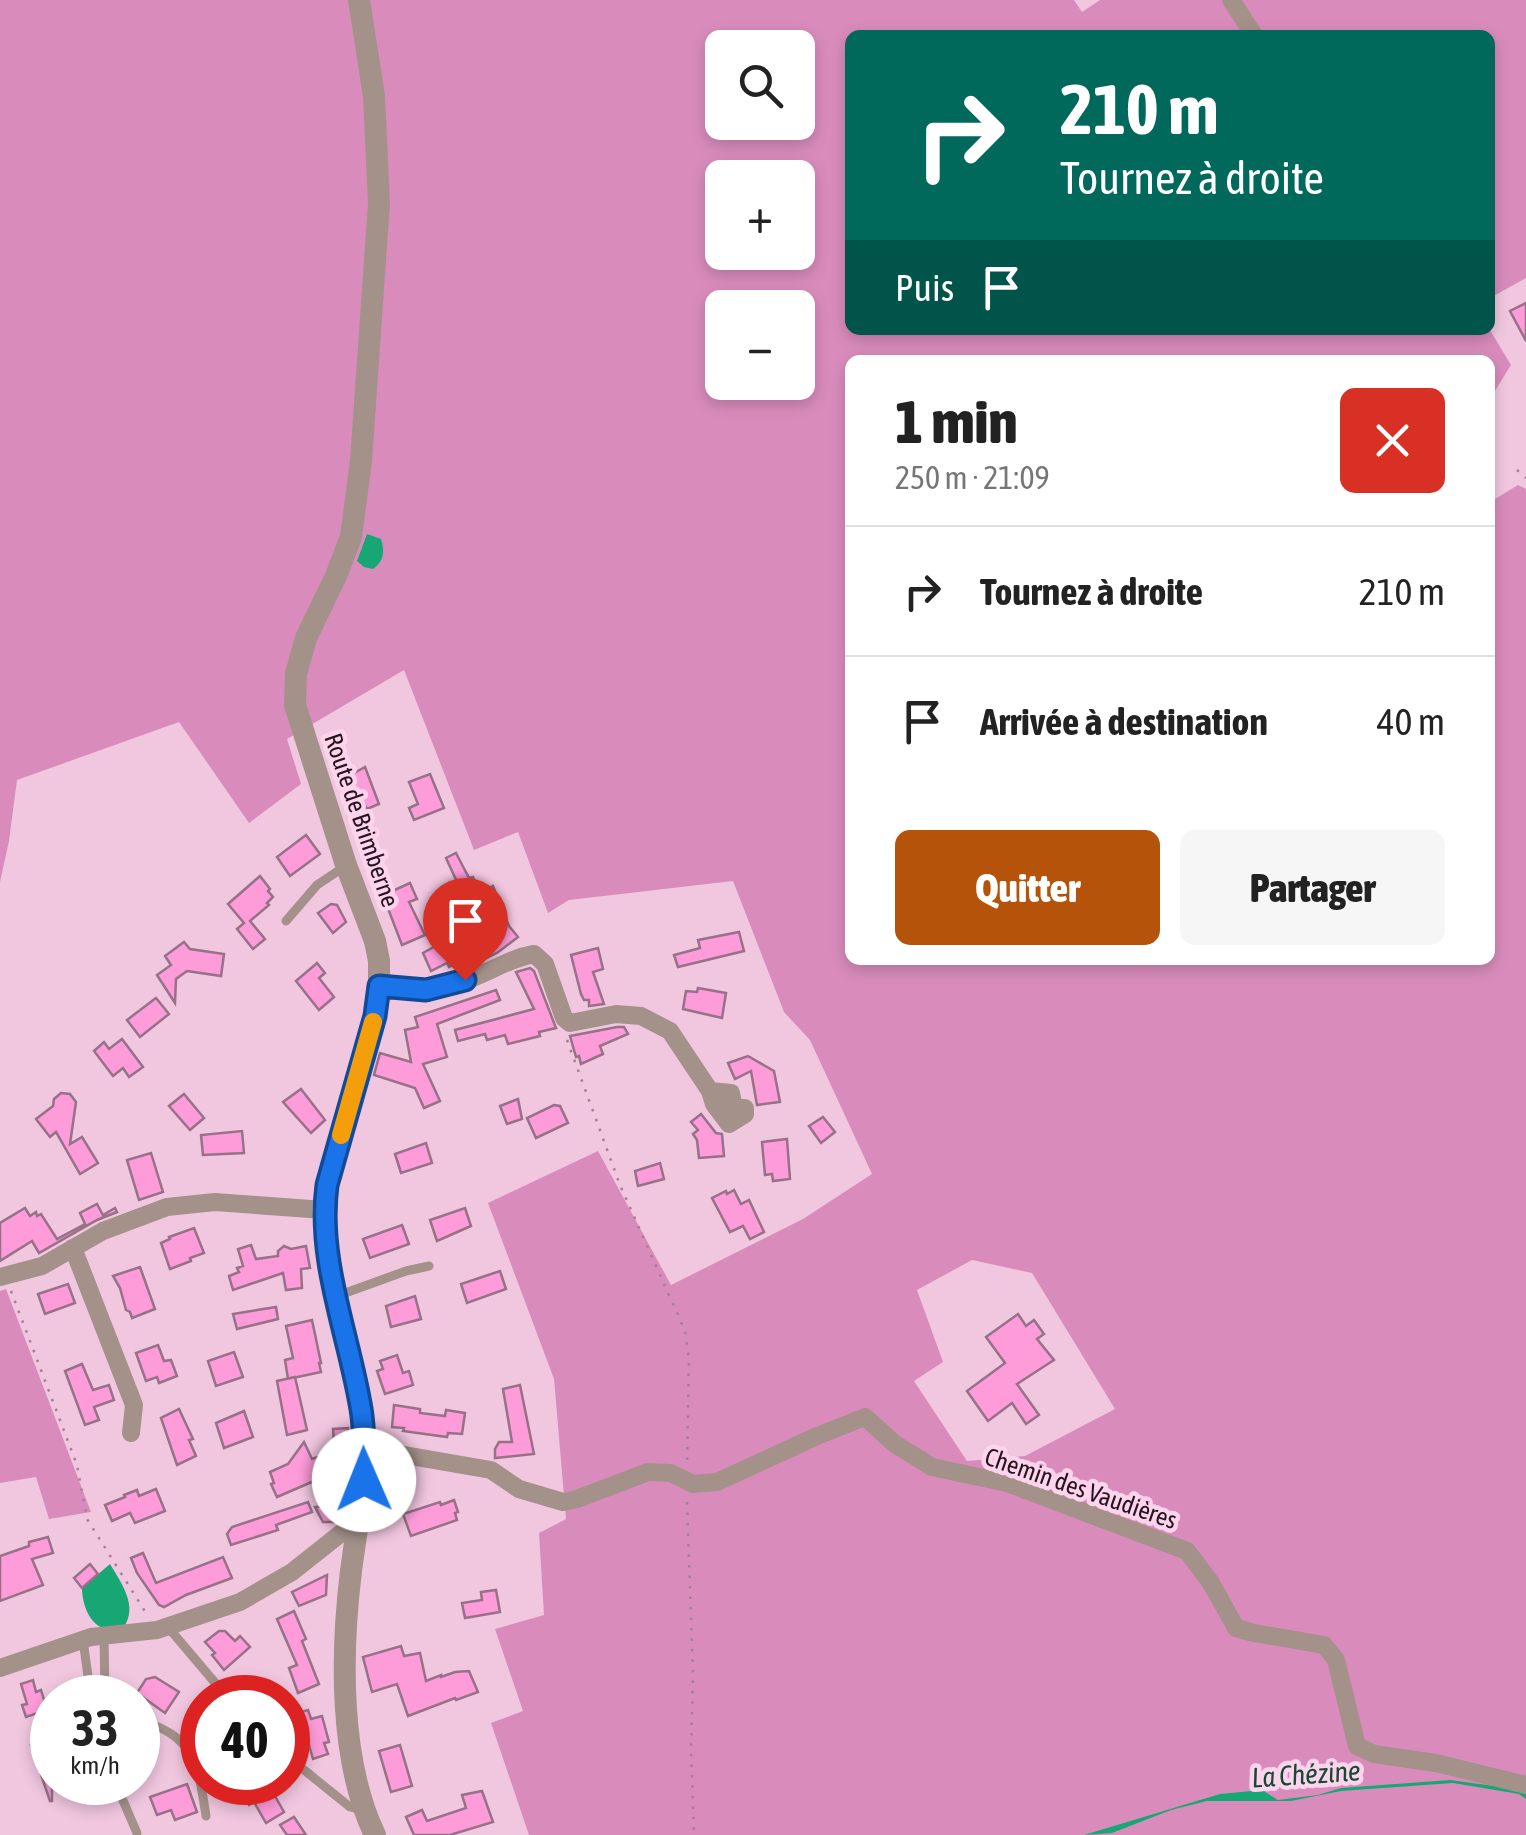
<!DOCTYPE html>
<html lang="fr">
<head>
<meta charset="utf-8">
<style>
  body { margin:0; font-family:"Asap Condensed",sans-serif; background:#f6f6f6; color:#222; height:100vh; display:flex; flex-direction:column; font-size:38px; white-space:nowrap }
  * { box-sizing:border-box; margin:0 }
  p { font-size:32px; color:#767676 }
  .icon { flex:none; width:55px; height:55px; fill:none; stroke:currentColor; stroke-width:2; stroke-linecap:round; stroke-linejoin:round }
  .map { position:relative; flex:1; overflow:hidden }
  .sheet { position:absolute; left:845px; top:355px; width:650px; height:610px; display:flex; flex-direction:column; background:#fff; border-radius:15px; box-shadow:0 5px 15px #0003 }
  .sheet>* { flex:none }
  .guide { position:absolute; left:845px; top:30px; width:650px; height:305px; border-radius:15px; box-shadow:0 5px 15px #0003; background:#00695c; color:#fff; overflow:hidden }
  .tools { position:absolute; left:705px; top:30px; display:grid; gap:20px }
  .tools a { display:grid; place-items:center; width:110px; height:110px; border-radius:15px; background:#fff; box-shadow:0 5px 15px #0003; font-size:50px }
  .speed { position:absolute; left:30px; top:1675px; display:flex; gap:20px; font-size:50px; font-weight:700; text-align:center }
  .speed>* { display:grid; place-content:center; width:130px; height:130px; border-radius:50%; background:#fff; box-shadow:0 5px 15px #0003; line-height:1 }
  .speed small { font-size:25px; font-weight:400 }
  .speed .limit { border:15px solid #d22; background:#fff; color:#111 }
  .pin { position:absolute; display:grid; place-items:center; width:85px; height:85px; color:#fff; margin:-102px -42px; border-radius:50% 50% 50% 0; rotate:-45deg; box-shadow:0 0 10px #0007 }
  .pin .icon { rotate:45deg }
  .me { position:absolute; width:110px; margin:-55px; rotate:359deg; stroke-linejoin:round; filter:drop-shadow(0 0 8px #0008) }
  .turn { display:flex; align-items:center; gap:35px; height:210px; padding:0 50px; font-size:45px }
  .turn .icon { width:130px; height:130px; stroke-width:2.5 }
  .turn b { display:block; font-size:70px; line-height:85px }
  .then { display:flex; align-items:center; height:95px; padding:0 50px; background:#0003; gap:20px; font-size:38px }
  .round { display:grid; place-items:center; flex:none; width:105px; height:105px; border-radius:15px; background:#f6f6f6 }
  .summary { display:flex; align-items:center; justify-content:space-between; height:170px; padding:0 50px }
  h1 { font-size:60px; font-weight:800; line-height:75px }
  .primary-button { display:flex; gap:20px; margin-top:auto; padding:20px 50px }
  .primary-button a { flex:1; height:115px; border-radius:15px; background:#b45309; color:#fff; font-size:40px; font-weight:800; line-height:115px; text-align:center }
  .primary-button a+a { background:#f6f6f6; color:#222 }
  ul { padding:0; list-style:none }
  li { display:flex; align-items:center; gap:30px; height:130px; padding:0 50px; border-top:2px solid #e0e0e0 }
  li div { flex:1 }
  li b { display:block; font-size:38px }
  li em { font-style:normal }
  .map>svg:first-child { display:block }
</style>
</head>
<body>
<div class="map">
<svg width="1526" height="1835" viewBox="0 0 1526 1835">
  <rect width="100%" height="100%" fill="#f1c7e0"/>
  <!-- green -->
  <g fill="#d98cbc" fill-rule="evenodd">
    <path d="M0 0H1074L1082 12 1100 0H1526V278L1490 298V35H850V330H1490L1511 365 1490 399V360H850V960H1490V502L1518 485 1526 489V1835H529L491 1723 523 1711 495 1629 544 1615 539 1533 566 1519 554 1379 488 1203 598 1151 671 1285 803 1219 872 1174 810 1040 784 1012 733 881 569 900 548 913 518 832 474 850 404 670 287 739 301 784 249 823 179 722 17 780 9 841 0 882ZM722 48H798V122H722ZM722 178H798V252H722ZM722 308H798V382H722ZM972 1260 1032 1273 1115 1409 1025 1456 967 1461 914 1381 943 1362 917 1290Z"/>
    <polygon points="6,1289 91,1512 49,1519 36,1477 0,1483 0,1291"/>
  </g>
  <!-- water -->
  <g fill="#17a774">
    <path d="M367 534 381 539C385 552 384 561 373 569L364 567 357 561Z"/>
    <path d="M110 1564C122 1584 138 1606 124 1627 118 1628 112 1629 107 1629 89 1626 82 1603 82 1588Z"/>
    <polygon points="1450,1780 1516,1789 1526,1794 1526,1799 1519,1794 1453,1783 1341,1791 1291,1801 1207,1801 1171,1810 1112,1833 1084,1835 1220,1794 1262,1790 1278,1800 1318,1795 1341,1788"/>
  </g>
  <!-- building -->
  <g fill="#fd9cd9" stroke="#967187" stroke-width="2.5">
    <polygon points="1526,303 1526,341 1510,311"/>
    <polygon points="365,767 379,804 367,809 360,795 348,799 339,775 352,769 354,773"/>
    <polygon points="430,774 444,808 414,820 409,808 418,804 409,782"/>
    <polygon points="306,835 320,854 290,876 277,857"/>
    <polygon points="456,853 469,878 473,877 480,893 459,902 452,887 458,884 446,858"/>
    <polygon points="260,876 270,889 268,891 273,897 267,903 269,905 250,921 265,939 253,949 237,929 244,923 228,904"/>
    <polygon points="410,883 417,899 409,902 425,935 402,945 384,898 389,896 388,893"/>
    <polygon points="493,886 509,926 518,937 497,953 474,964 469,953 499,928 481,892"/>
    <polygon points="331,904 337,905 346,922 333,933 318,913"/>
    <polygon points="739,932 744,951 678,967 674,955 700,948 698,940"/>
    <polygon points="448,939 460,961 449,967 447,963 431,971 423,953"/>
    <polygon points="184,942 190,949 224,954 221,976 187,971 176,979 175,1003 157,975 171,965 165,956"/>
    <polygon points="598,948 603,969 593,972 604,1004 589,1006 589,1000 584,1000 581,994 571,955"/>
    <polygon points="317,963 325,973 319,978 334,997 319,1010 296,981"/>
    <polygon points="530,968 534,971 556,1028 539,1032 540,1036 508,1044 505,1035 487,1040 485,1034 458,1041 455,1030 534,1009 516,972"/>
    <polygon points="698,988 726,993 722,1018 683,1009 686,991 697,992"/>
    <polygon points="496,990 500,1000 437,1024 447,1057 423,1064 440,1101 424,1108 415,1088 374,1075 380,1053 411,1062 405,1030 418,1027 415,1017"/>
    <polygon points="156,998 169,1014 140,1037 127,1020"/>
    <polygon points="617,1027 624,1027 628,1034 600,1046 603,1054 581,1064 579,1056 576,1057 570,1036"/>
    <polygon points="122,1039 143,1067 129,1077 123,1068 113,1076 94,1051 104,1042 109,1049"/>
    <polygon points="748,1056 774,1071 780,1102 757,1105 751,1071 735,1079 728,1063"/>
    <polygon points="301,1089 325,1120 311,1133 283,1102"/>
    <polygon points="61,1093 70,1094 76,1102 70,1144 82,1137 98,1163 80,1174 56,1132 50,1137 36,1119 53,1106 54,1099"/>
    <polygon points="184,1094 204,1118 190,1130 169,1106"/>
    <polygon points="518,1099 522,1119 507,1124 500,1106"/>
    <polygon points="554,1105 560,1106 568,1123 536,1138 527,1118"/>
    <polygon points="701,1114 716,1133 722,1134 724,1156 699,1158 697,1140 693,1134 698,1130 691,1122"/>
    <polygon points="823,1117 835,1132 821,1143 809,1126"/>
    <polygon points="242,1131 244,1153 203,1155 201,1135"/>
    <polygon points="787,1139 790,1179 773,1181 772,1174 765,1175 762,1142"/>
    <polygon points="426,1143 432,1163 401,1173 395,1154"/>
    <polygon points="151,1153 163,1192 139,1200 127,1160"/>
    <polygon points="660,1163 664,1179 638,1186 635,1171"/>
    <polygon points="734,1190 741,1204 749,1200 764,1232 750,1239 743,1226 730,1232 712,1198 726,1191 727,1194"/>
    <polygon points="97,1204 103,1215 115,1208 117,1212 97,1220 39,1253 32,1241 0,1261 0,1223 25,1208 30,1216 36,1212 37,1216 41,1214 57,1239 85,1224 80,1213"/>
    <polygon points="465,1208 471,1226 437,1241 430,1220"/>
    <polygon points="402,1225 409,1244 370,1258 363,1239"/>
    <polygon points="194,1228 204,1253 190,1258 191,1261 170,1269 161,1243 170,1239 169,1237"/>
    <polygon points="251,1245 256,1259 278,1256 278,1251 284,1246 291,1249 306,1246 310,1268 301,1269 302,1288 286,1290 283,1273 233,1290 229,1276 239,1272 237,1268 243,1266 238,1249"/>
    <polygon points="140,1267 155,1309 132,1318 130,1312 126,1310 120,1288 113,1276"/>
    <polygon points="500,1271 506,1289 467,1303 461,1284"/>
    <polygon points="68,1284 75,1303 45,1314 38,1294"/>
    <polygon points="415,1296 421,1319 391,1327 386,1306"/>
    <polygon points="276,1307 278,1319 237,1329 233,1314"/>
    <polygon points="1018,1314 1026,1326 1034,1320 1044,1334 1037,1339 1054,1360 1017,1384 1039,1415 1026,1424 1012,1403 988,1421 967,1391 1005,1363 986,1337"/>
    <polygon points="312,1320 321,1363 319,1363 321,1372 288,1379 285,1360 293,1358 286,1326"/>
    <polygon points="158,1345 164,1361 171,1360 177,1376 159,1383 157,1377 146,1381 136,1353"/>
    <polygon points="234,1352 243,1377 216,1386 208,1361"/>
    <polygon points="397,1355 403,1373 409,1371 413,1385 385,1394 377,1371 383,1369 380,1361"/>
    <polygon points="82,1364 93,1390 109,1385 114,1400 94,1407 99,1420 85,1425 65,1371"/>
    <polygon points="295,1377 307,1430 287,1435 277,1381"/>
    <polygon points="520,1385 534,1454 495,1458 495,1449 499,1442 512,1442 503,1389"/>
    <polygon points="394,1405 420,1409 420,1413 445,1416 446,1410 465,1413 462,1434 448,1433 447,1437 403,1431 404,1428 392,1427"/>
    <polygon points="179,1409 193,1439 189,1440 196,1456 177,1465 161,1418"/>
    <polygon points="244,1411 253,1437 224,1448 216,1423"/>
    <polygon points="348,1428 349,1443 334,1443 333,1429"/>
    <polygon points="304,1442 312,1459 320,1456 328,1475 277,1497 271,1484 274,1483 270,1472 288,1464"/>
    <polygon points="156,1489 165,1511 135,1523 130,1513 112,1521 105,1505 125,1497 124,1495 137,1490 139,1496"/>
    <polygon points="454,1500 458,1512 455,1513 457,1520 411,1536 403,1514 440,1502 441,1505"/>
    <polygon points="308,1502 312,1512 276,1525 278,1530 231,1545 227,1534 232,1527"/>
    <polygon points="340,1505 341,1518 335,1522 323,1522 315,1507"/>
    <polygon points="48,1537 53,1553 32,1559 43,1585 0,1601 0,1556 29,1546 29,1542"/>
    <polygon points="143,1553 156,1583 223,1557 232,1578 186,1595 164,1607 159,1605 137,1573 131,1558"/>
    <polygon points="90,1564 98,1574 82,1588 74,1578"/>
    <polygon points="327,1575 326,1595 299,1606 292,1592"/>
    <polygon points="496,1590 500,1612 465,1618 462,1603 482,1600 481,1592"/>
    <polygon points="294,1611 306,1639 302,1641 319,1684 298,1693 289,1668 297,1665 277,1619"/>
    <polygon points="219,1631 225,1631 235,1641 240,1636 250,1647 224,1670 212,1655 215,1653 205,1642"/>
    <polygon points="401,1646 404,1656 420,1653 426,1681 441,1675 441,1677 455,1672 469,1671 478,1692 456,1700 455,1698 408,1716 397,1684 372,1692 363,1657"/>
    <polygon points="155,1677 179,1692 165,1713 137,1693 146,1679"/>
    <polygon points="33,1680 36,1692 41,1690 47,1710 26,1717 22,1705 27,1704 21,1684"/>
    <polygon points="308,1710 311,1719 322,1716 329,1742 324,1743 328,1754 313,1759 309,1745 297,1747 295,1745 288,1720 288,1716"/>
    <polygon points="52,1738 52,1801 50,1801 31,1745"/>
    <polygon points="400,1745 412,1786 391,1792 379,1751"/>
    <polygon points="249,1782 267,1782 284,1812 266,1823 254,1802 249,1805 239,1788"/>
    <polygon points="187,1784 197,1812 175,1820 171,1810 157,1815 150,1797"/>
    <polygon points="482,1791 493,1822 450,1835 414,1835 406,1817 422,1810 427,1821 466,1808 462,1795"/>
    <polygon points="294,1817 306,1835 287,1835 280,1825"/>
  </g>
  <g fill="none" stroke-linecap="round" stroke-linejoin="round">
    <!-- path -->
    <g stroke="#a08093" stroke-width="2.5" stroke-dasharray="2.5 8" stroke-linecap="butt">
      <polyline points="1517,470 1526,478"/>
      <polyline points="567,1040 620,1185 685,1331 689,1359 687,1464"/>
      <polyline points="11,1291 77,1465 87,1519 146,1613"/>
      <polyline points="687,1502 693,1675 691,1748 694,1835"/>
    </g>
    <!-- service -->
    <g stroke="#a4918a" stroke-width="9">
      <polyline points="286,921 317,885 344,867"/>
      <polyline points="337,1296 406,1271 429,1266"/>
      <polyline points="167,1626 228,1698"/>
      <polyline points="104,1635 105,1698"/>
      <polyline points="83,1640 91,1698"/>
      <path d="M138 1720C194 1735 198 1763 206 1816"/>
      <polyline points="288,1757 350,1807 362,1810"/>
      <polyline points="115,1782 137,1833"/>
    </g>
    <!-- minor -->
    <g stroke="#a4918a" stroke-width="18">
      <polyline points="1231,0 1254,35"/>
      <path d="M379 986C410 988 438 990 467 980 490 972 510 958 534 954L545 964 564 1018 570 1023 616 1014 641 1016 670 1031 710 1091 714 1104 729 1124 745 1114V1108H734L731 1093 710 1091"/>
      <polyline points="73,1248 134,1405 131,1433"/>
      <polyline points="0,1277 42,1266 103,1231 167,1207 215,1202 324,1210"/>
      <polyline points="364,1448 491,1470 519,1489 563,1502 577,1499 648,1472 671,1473 693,1484 717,1482 817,1436 865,1417 895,1444 932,1467 1007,1483 1187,1551 1211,1583 1236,1628 1254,1633 1324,1645 1336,1660 1357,1746 1374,1754 1436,1763 1526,1785"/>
      <polyline points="0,1668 91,1637 157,1630 240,1602 292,1572 345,1530 357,1528"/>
    </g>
    <!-- tertiary -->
    <path stroke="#a4918a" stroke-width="22" d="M359 0 374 96 379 203 361 461 351 537 336 576 306 638 296 674 295 705 346 865 375 941 379 961V986L375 1016 327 1185C317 1262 351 1336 361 1411 369 1465 358 1518 351 1571 341 1653 339 1760 375 1835"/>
  </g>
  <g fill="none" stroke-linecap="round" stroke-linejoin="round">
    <defs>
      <path id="route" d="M364 1480C364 1456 365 1432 361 1409 349 1335 317 1261 327 1185L375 1016 379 986 426 990 465 980"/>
    </defs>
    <!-- route casing -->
    <use href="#route" stroke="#114b97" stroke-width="25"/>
    <!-- route -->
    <use href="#route" stroke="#1a73e8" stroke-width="18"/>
    <!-- slow -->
    <polyline stroke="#f59e0b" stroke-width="18" points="341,1135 373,1022"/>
  </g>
  <g text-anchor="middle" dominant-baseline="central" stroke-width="9" stroke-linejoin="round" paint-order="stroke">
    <!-- street labels -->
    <g font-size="25" fill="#23141d" stroke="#fed4ed">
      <text transform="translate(362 820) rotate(71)">Route de Brimberne</text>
      <text transform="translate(1081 1488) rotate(19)">Chemin des Vaudières</text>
    </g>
    <!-- water labels -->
    <g font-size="28" font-style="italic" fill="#154933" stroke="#fed4ed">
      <text transform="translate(1306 1774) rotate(-4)">La Chézine</text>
    </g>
  </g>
</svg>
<div class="tools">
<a><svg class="icon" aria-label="search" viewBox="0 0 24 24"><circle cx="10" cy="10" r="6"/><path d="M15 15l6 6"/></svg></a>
<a>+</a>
<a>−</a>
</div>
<div class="speed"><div>33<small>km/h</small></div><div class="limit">40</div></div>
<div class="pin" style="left:465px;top:980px;background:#d93025"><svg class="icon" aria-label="arrive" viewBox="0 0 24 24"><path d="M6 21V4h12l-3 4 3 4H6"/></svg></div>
<svg class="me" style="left:364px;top:1480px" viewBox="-20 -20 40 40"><circle r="19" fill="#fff"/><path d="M0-13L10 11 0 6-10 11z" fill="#1a73e8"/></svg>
<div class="guide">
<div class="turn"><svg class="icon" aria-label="right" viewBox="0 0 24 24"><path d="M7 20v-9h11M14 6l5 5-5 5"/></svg><div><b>210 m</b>Tournez à droite</div></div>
<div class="then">Puis<svg class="icon" aria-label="arrive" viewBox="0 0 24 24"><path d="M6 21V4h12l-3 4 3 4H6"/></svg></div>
</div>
<section class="sheet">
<div class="summary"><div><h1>1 min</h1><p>250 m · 21:09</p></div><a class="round" style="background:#d93025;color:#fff"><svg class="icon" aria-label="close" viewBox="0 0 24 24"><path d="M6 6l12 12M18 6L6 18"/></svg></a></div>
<ul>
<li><svg class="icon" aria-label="right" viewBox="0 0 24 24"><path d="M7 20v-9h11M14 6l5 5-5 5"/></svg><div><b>Tournez à droite</b></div><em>210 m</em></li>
<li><svg class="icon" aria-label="arrive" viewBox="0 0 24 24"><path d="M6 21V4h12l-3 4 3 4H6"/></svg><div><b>Arrivée à destination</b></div><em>40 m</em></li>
</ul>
<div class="primary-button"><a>Quitter</a><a>Partager</a></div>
</section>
</div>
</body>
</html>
